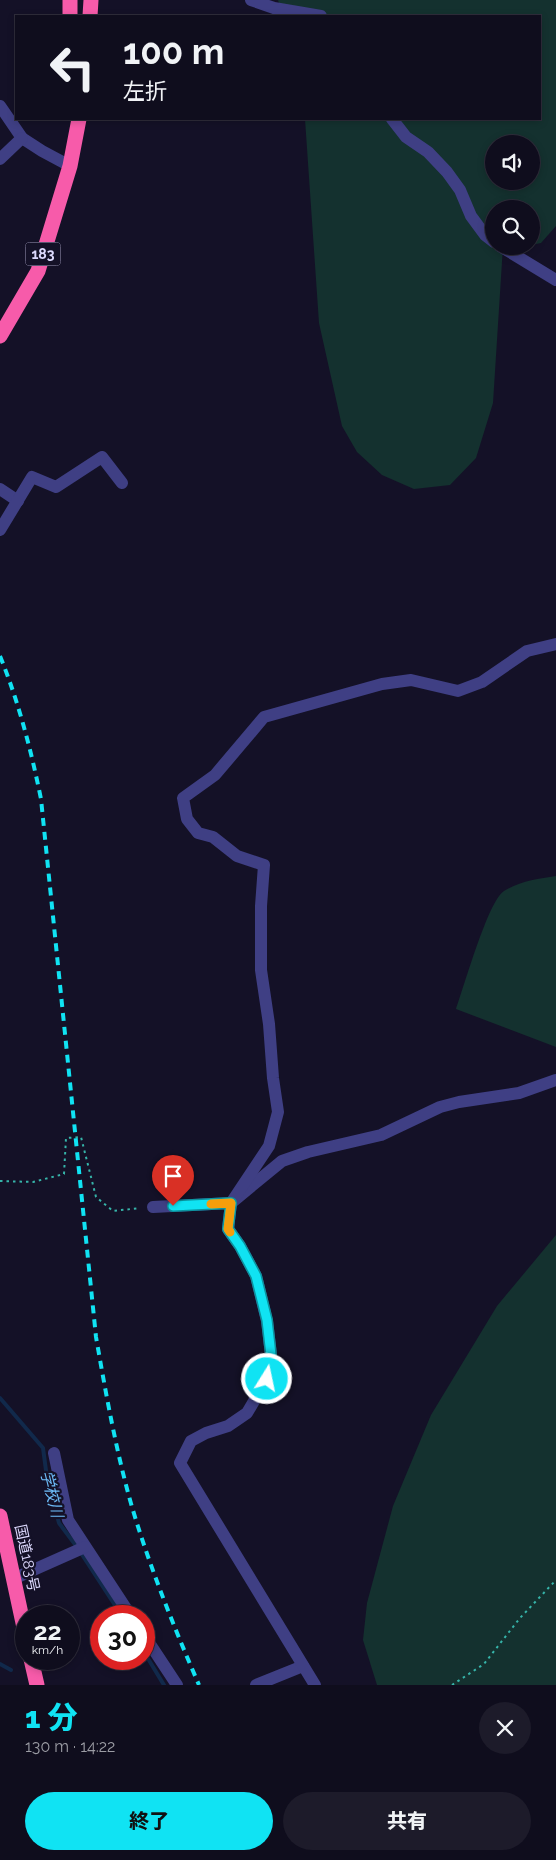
<!DOCTYPE html>
<html lang="ja">
<head>
<meta charset="utf-8">
<style>
  body { margin:0; font-family:Raleway,"Noto Sans JP",sans-serif; background:#1d1b2a; color:#f1f3f6; height:100vh; display:flex; flex-direction:column; font-size:19px; white-space:nowrap }
  * { box-sizing:border-box; margin:0 }
  p { font-size:16px; color:#9b9ca4 }
  .icon { flex:none; width:28px; height:28px; fill:none; stroke:currentColor; stroke-width:2; stroke-linecap:round; stroke-linejoin:round }
  .map { position:relative; height:1685px; overflow:hidden }
  .drawer { display:flex; flex-direction:column; background:#0f0d1d; flex:1 }
  .drawer>* { flex:none }
  .guide { position:absolute; left:15px; top:15px; width:526px; height:105px; border-radius:0px; box-shadow:0 2px 8px #0003,0 0 0 1px #2f2d3b; background:#0f0d1d; color:#f1f3f6; overflow:hidden }
  .controls { position:absolute; left:485px; top:135px; display:grid; gap:10px }
  .controls a { display:grid; place-items:center; width:55px; height:55px; border-radius:50%; background:#0f0d1d; box-shadow:0 2px 8px #0003,0 0 0 1px #2f2d3b; font-size:25px }
  .speed { position:absolute; left:15px; top:1605px; display:flex; gap:10px; font-size:25px; font-weight:700; text-align:center }
  .speed>* { display:grid; place-content:center; width:65px; height:65px; border-radius:50%; background:#0f0d1d; box-shadow:0 2px 8px #0003,0 0 0 1px #2f2d3b; line-height:1 }
  .speed small { font-size:12px; font-weight:400 }
  .speed .limit { border:8px solid #d22; background:#fff; color:#111 }
  .pin { position:absolute; display:grid; place-items:center; width:42px; height:42px; color:#fff; margin:-51px -21px; border-radius:50% 50% 50% 0; rotate:-45deg; box-shadow:0 0 5px #0007 }
  .pin .icon { rotate:45deg }
  .me { position:absolute; width:55px; margin:-28px; rotate:10deg; stroke-linejoin:round; filter:drop-shadow(0 0 4px #0008) }
  .turn { display:flex; align-items:center; gap:18px; height:105px; padding:0 25px; font-size:22px }
  .turn .icon { width:65px; height:65px; stroke-width:2.5 }
  .turn b { display:block; font-size:35px; line-height:42px }
  .round { display:grid; place-items:center; flex:none; width:52px; height:52px; border-radius:26px; background:#1d1b2a }
  .headline { display:flex; align-items:center; justify-content:space-between; height:85px; padding:0 25px }
  h1 { font-size:30px; font-weight:800; line-height:38px; color:#10e3f3 }
  .cta { display:flex; gap:10px; margin-top:auto; padding:10px 25px }
  .cta a { flex:1; height:58px; border-radius:30px; background:#10e3f3; color:#111; font-size:20px; font-weight:800; line-height:58px; text-align:center }
  .cta a+a { background:#1d1b2a; color:#f1f3f6 }
  .map>svg:first-child { display:block }
</style>
</head>
<body>
<div class="map">
<svg width="556" height="1685" viewBox="0 0 556 1685">
  <rect width="100%" height="100%" fill="#141127"/>
  <!-- green -->
  <g fill="#14312f" fill-rule="evenodd">
    <path d="M278 0H556V226L541 243 531 245V209H494V246H503L493 403 476 458 450 485 414 489 382 475 357 452 342 426 319 323 305 119H540V16H283ZM494 144H531V181H494Z"/>
    <path d="M556 876V1047L456 1009C464 987 488 901 504 891 520 881 538 879 556 876Z"/>
    <polygon points="556,1235 556,1685 377,1685 363,1640 367,1603 393,1506 431,1415 497,1306"/>
  </g>
  <g fill="none" stroke-linecap="round" stroke-linejoin="round">
    <!-- stream -->
    <g stroke="#11294b" stroke-width="4">
      <polyline points="0,1398 43,1448 47,1478 59,1523 77,1547"/>
      <polyline points="81,1553 122,1616"/>
      <polyline points="144,1652 164,1685"/>
      <polyline points="0,1664 11,1670"/>
    </g>
    <!-- path -->
    <g stroke="#36b4a9" stroke-width="2" stroke-dasharray="2.5 4" stroke-linecap="butt">
      <polyline points="0,1181 33,1182 64,1174 66,1138 81,1137 96,1197 113,1211 140,1208"/>
      <polyline points="452,1685 484,1664 520,1618 556,1580"/>
    </g>
    <!-- minor -->
    <g stroke="#3f3f84" stroke-width="12">
      <polyline points="251,0 274,8 321,16"/>
      <polyline points="0,106 22,138 42,151 70,166"/>
      <polyline points="392,119 406,137 428,152 447,172 460,190 471,216 485,235 494,242"/>
      <polyline points="0,159 22,138"/>
      <polyline points="500,246 556,280"/>
      <polyline points="0,489 18,501"/>
      <polyline points="0,530 32,477 56,487 102,457 122,483"/>
      <polyline points="153,1207 231,1203 282,1161 308,1152 381,1135 440,1107 459,1102 519,1093 556,1080"/>
      <polyline points="54,1453 68,1520 131,1616"/>
      <polyline points="13,1579 85,1547"/>
      <polyline points="144,1635 177,1685"/>
      <polyline points="256,1685 303,1666"/>
      <polyline points="315,1685 180,1463 191,1441 206,1433 228,1426 247,1413 267,1379 271,1355 267,1321 256,1276 240,1246 228,1229 231,1203 269,1146 278,1112 273,1078 269,1024 261,970 261,906 264,865 237,856 213,837 198,833 187,819 183,798 215,775 264,717 382,684 411,680 458,691 482,682 527,651 556,644"/>
    </g>
    <!-- highway -->
    <g stroke="#f75baa" stroke-width="15">
      <polyline points="70,16 70,0"/>
      <polyline points="90,16 91,0"/>
      <polyline points="0,336 38,271 70,166 79,119"/>
      <polyline points="0,1516 26,1637"/>
      <polyline points="31,1659 37,1685"/>
    </g>
    <!-- rail -->
    <path stroke="#10e3f3" stroke-width="4" stroke-dasharray="8 6" stroke-linecap="butt" d="M0 656C19 703 31 750 41 799L96 1337C106 1394 116 1451 132 1507 150 1568 174 1627 199 1685"/>
  </g>
  <g fill="none" stroke-linecap="round" stroke-linejoin="round">
    <defs>
      <polyline id="route" points="173,1206 231,1203 228,1229 240,1246 256,1276 267,1320 271,1355 267,1379"/>
    </defs>
    <!-- route casing -->
    <use href="#route" stroke="#0a949e" stroke-width="12"/>
    <!-- route -->
    <use href="#route" stroke="#10e3f3" stroke-width="9"/>
    <!-- slow -->
    <polyline stroke="#f59e0b" stroke-width="9" points="211,1204 231,1203 228,1229 230,1232"/>
  </g>
  <g text-anchor="middle" dominant-baseline="central" stroke-width="4.5" stroke-linejoin="round" paint-order="stroke">
    <!-- shield labels -->
    <rect fill="#141127" stroke="#a09dbd" stroke-width="1" x="25.5" y="242.5" width="35" height="23" rx="4"/>
    <g font-size="14" font-weight="bold" fill="#dcd9fd">
      <text x="43" y="254">183</text>
    </g>
    <!-- street labels -->
    <g font-size="15" fill="#dcd9fd" stroke="#141127">
      <text transform="translate(27 1558) rotate(78)">国道183号</text>
    </g>
    <!-- water labels -->
    <g font-size="16" font-style="italic" fill="#6dbcf8" stroke="#141127">
      <text transform="translate(52 1494) rotate(76)">学校川</text>
    </g>
  </g>
</svg>
<div class="controls">
<a><svg class="icon" aria-label="sound" viewBox="0 0 24 24"><path d="M4 9h4l5-4v14l-5-4H4zM17 9q2 3 0 6"/></svg></a>
<a><svg class="icon" aria-label="search" viewBox="0 0 24 24"><circle cx="10" cy="10" r="6"/><path d="M15 15l6 6"/></svg></a>
</div>
<div class="speed"><div>22<small>km/h</small></div><div class="limit">30</div></div>
<div class="pin" style="left:173px;top:1206px;background:#d93025"><svg class="icon" aria-label="arrive" viewBox="0 0 24 24"><path d="M6 21V4h12l-3 4 3 4H6"/></svg></div>
<svg class="me" style="left:267px;top:1379px" viewBox="-20 -20 40 40"><circle r="17" fill="#10e3f3" stroke="#fff" stroke-width="3"/><path d="M0-11L8 9 0 5-8 9z" fill="#fff"/></svg>
<div class="guide">
<div class="turn"><svg class="icon" aria-label="left" viewBox="0 0 24 24"><path d="M17 20v-9H6M10 6l-5 5 5 5"/></svg><div><b>100 m</b>左折</div></div>
</div>
</div>
<section class="drawer">
<div class="headline"><div><h1>1 分</h1><p>130 m · 14:22</p></div><a class="round"><svg class="icon" aria-label="close" viewBox="0 0 24 24"><path d="M6 6l12 12M18 6L6 18"/></svg></a></div>
<div class="cta"><a>終了</a><a>共有</a></div>
</section>
</body>
</html>
